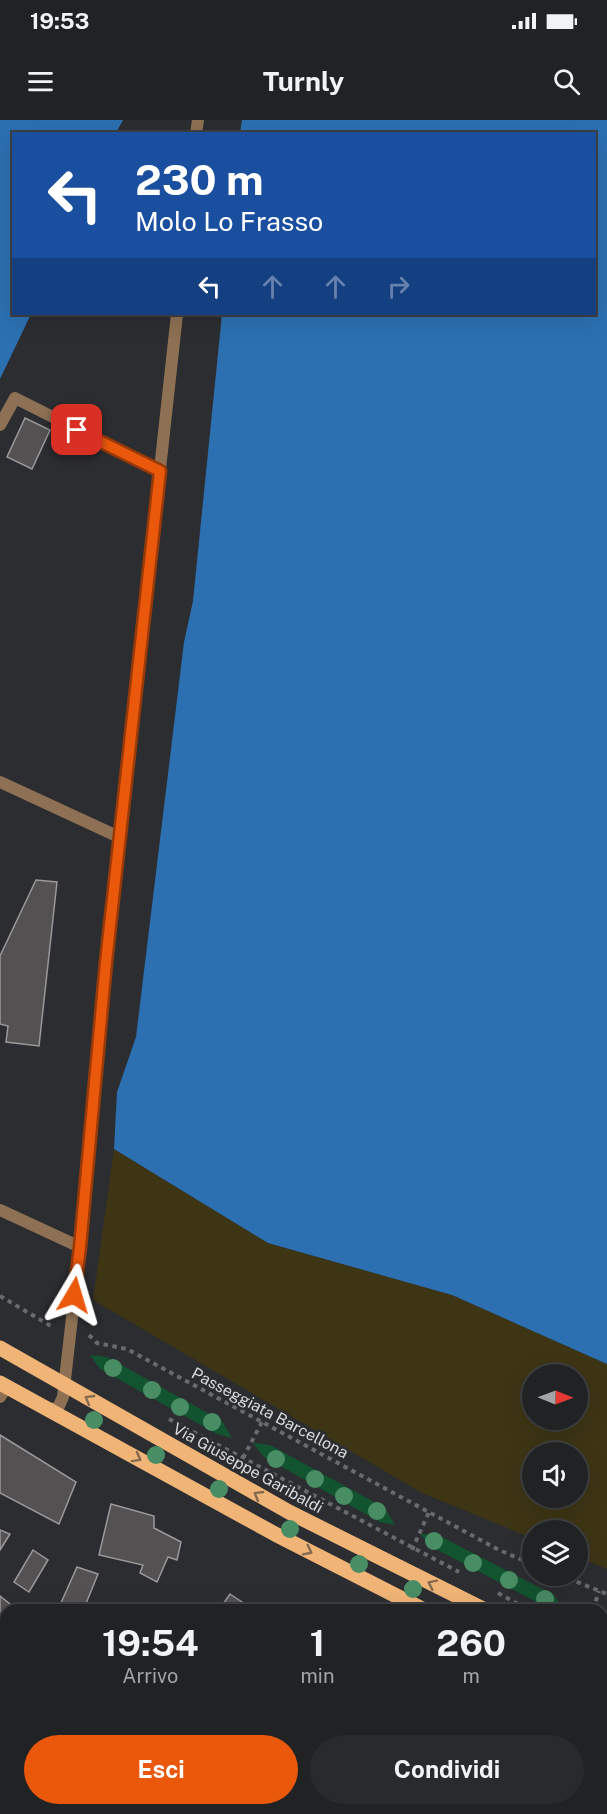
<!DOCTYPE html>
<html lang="it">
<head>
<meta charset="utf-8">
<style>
  body { margin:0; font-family:"Public Sans",sans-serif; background:#292a2c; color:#f1f3f6; height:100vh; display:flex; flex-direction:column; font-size:22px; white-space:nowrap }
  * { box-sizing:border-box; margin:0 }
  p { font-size:20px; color:#a2a4a6 }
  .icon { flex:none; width:33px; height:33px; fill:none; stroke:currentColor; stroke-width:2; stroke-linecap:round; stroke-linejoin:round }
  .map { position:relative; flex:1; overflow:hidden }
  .panel { position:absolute; left:0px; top:1484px; width:608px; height:212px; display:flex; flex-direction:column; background:#212224; border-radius:18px 18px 0 0; box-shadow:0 6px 24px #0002,0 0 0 2px #3e3f41 }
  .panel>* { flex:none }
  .banner { position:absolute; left:12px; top:12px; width:584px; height:183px; border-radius:0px; box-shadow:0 6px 24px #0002,0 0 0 2px #3e3f41; background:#1a4fa0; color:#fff; overflow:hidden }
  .needle { width:39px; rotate:91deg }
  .tools { position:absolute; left:522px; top:1244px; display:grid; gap:12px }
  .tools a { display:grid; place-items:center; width:66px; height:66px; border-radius:50%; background:#212224; box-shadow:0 6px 24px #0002,0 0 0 2px #3e3f41; font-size:30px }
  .pin { position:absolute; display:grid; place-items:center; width:51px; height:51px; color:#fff; margin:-26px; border-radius:12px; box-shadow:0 3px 9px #0006 }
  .me { position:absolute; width:66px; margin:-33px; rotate:7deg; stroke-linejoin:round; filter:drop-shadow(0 0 4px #0008) }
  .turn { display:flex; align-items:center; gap:21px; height:126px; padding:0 24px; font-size:27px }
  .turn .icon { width:78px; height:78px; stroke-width:2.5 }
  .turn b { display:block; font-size:42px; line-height:51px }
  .lanes { display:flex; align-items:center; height:57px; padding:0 24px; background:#0003; justify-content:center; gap:30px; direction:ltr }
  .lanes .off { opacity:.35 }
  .eta { display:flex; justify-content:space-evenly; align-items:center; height:102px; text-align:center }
  .eta b { font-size:36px; font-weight:700; line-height:42px }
  .button { display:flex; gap:12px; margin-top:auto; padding:12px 24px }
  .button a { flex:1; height:69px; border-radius:36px; background:#ea580c; color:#fff; font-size:24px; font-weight:700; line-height:69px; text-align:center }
  .button a+a { background:#292a2c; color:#f1f3f6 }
  .status { display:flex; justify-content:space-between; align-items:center; height:42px; padding:0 30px; background:#212224; direction:ltr }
  .status svg { height:16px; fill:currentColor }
  header { display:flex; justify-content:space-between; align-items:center; height:78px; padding:0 24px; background:#212224; font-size:27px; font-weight:700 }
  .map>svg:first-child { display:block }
</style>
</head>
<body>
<div class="status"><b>19:53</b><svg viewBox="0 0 49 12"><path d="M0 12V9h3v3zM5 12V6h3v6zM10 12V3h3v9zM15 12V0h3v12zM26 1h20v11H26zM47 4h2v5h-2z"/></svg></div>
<header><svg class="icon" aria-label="menu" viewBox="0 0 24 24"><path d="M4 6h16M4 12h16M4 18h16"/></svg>Turnly<svg class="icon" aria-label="search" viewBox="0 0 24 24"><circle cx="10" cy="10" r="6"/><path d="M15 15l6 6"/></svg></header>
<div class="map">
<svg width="607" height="1694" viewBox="0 0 607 1694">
  <rect width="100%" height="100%" fill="#2c2d30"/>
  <!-- green -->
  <g fill="#135430">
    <polygon points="90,1235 107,1237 222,1301 232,1318 217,1314 100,1249"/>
    <polygon points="253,1323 270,1325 385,1388 395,1405 380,1402 264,1337"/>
    <polygon points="420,1414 438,1415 554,1475 563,1489 550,1489 432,1427"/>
  </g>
  <!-- sand -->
  <path fill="#3d3514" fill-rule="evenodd" d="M114 1029 268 1123 452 1175 607 1244V1449L578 1437V1410H532V1418L422 1373 93 1180ZM532 1254H578V1299H532ZM532 1332H578V1377H532Z"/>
  <!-- water -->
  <g fill="#2c70b1">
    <polygon points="0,0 123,0 116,13 14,14 14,194 31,194 0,259"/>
    <polygon points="242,0 607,0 607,1244 452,1175 268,1123 114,1029 117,972 136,917 184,522 193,481 222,194 594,194 594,14 240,13"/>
  </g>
  <!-- building -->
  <g fill="#545153" stroke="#9b989a" stroke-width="1.5">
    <polygon points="25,298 50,310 32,349 7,337"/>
    <polygon points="36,760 57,762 39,926 6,922 8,906 0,904 0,836"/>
    <polygon points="0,1315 76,1362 59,1404 0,1373"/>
    <polygon points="111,1384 154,1396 154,1408 181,1422 177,1440 168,1437 157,1462 140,1453 143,1445 99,1435"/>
    <polygon points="0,1410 10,1414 0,1430"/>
    <polygon points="33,1430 48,1440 29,1472 14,1462"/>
    <polygon points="77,1447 98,1454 85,1486 91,1490 55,1490 60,1485"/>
    <polygon points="230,1474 254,1490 219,1490"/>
    <polygon points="0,1476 10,1484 0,1499 6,1504 6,1548 0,1543"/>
    <polygon points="157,1483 167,1490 152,1490"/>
    <polygon points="0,1589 6,1594 6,1648 0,1656"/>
    <polygon points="602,1639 607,1642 607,1666 602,1677"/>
    <polygon points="27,1689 126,1689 132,1694 23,1694"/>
    <polygon points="282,1689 309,1689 305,1694 280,1694"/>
    <polygon points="316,1689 370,1689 379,1694 321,1694 322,1691"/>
    <polygon points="466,1689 530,1689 528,1694 472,1694"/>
  </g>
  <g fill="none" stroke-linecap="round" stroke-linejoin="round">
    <!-- path -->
    <g stroke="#696a6d" stroke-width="4" stroke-dasharray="4.5 4.5" stroke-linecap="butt">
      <polyline points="0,1176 51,1206 54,1205"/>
      <polyline points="89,1215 97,1223 127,1229 499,1430 532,1444"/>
      <polyline points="169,1299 459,1452"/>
      <polyline points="243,1338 262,1302"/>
      <polyline points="412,1430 429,1392"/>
      <polyline points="560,1455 607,1474"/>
      <polyline points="498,1473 529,1490"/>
      <polyline points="593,1490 599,1471"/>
    </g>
    <!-- service -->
    <g stroke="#8e7154" stroke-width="12">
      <polyline points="196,14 198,0"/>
      <polyline points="0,305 15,278 160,351"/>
      <polyline points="0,662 119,717"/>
      <polyline points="0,1090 80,1127"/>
      <polyline points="49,1289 58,1288 63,1277 80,1127 106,842 177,194"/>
    </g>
    <!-- minor -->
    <g stroke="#8e7154" stroke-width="12">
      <polyline points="0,1277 7,1266"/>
      <polyline points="0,1576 6,1581"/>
      <polyline points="0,1689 6,1681"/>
      <polyline points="137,1689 143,1694"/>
      <polyline points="398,1689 408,1694"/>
      <polyline points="431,1694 433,1689"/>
    </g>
    <!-- primary -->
    <g stroke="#efb476" stroke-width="15">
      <polyline points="0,1228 289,1392 485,1490"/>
      <polyline points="0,1263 275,1414 424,1490"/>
      <polyline points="602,1540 607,1542"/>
      <polyline points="602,1569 607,1572"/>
    </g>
  </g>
  <!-- trees -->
  <g fill="#498d65">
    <circle cx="113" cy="1248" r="9"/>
    <circle cx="152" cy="1270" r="9"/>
    <circle cx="180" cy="1287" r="9"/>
    <circle cx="94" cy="1300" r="9"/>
    <circle cx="212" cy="1302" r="9"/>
    <circle cx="156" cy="1335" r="9"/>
    <circle cx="276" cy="1339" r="9"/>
    <circle cx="315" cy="1359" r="9"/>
    <circle cx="219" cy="1369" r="9"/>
    <circle cx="344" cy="1376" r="9"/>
    <circle cx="377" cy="1391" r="9"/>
    <circle cx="290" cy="1409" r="9"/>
    <circle cx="434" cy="1421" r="9"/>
    <circle cx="473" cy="1443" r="9"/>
    <circle cx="359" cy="1444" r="9"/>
    <circle cx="509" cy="1460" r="9"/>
    <circle cx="413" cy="1469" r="9"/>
    <circle cx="545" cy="1479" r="9"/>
  </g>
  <!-- one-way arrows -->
  <defs><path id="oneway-chevron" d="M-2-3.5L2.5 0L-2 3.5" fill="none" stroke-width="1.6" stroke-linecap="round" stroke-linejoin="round" transform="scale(1.5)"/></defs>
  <g stroke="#846a50">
    <use href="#oneway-chevron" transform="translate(89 1279) rotate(-150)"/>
    <use href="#oneway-chevron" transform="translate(137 1338) rotate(29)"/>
    <use href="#oneway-chevron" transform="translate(258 1375) rotate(-150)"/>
    <use href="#oneway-chevron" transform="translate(308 1431) rotate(27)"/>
    <use href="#oneway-chevron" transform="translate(432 1464) rotate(-154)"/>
  </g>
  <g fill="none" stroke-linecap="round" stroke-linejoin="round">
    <defs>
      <polyline id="route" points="74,1175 80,1127 106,842 160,351 77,310"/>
    </defs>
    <!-- route casing -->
    <use href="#route" stroke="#983908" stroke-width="15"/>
    <!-- route -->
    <use href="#route" stroke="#ea580c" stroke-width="10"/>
  </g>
  <g text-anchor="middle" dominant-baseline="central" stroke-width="5" stroke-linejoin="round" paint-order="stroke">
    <!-- street labels -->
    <g font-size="16" fill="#d8d9db" stroke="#2c2d30">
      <text transform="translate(270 1293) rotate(28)">Passeggiata Barcellona</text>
      <text transform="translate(248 1348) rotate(29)">Via Giuseppe Garibaldi</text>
    </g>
  </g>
</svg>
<div class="tools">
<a><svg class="needle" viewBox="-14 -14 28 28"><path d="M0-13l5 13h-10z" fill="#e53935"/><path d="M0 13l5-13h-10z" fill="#a2a4a6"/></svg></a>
<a><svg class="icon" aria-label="sound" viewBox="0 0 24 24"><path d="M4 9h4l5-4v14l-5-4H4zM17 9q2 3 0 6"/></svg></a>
<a><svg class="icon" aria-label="layers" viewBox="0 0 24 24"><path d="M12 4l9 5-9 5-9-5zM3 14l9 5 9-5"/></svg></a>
</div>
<div class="pin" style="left:77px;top:310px;background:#d93025"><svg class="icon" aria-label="arrive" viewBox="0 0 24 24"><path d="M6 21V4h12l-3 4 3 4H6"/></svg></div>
<svg class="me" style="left:74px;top:1175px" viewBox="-20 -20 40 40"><path d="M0-17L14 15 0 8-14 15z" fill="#ea580c" stroke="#fff" stroke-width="4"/></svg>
<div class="banner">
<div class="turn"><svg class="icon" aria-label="left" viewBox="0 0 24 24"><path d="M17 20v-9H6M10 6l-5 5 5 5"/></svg><div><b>230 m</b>Molo Lo Frasso</div></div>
<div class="lanes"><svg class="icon" aria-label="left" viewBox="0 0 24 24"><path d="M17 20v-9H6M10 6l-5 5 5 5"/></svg><svg class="icon off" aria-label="ahead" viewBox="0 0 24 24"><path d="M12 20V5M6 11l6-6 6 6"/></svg><svg class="icon off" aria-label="ahead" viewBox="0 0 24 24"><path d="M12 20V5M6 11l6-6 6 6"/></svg><svg class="icon off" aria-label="right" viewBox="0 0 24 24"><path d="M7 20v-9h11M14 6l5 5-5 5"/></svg></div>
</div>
<section class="panel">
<div class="eta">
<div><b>19:54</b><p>Arrivo</p></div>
<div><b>1</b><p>min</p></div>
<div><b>260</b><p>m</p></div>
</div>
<div class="button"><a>Esci</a><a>Condividi</a></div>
</section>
</div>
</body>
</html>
